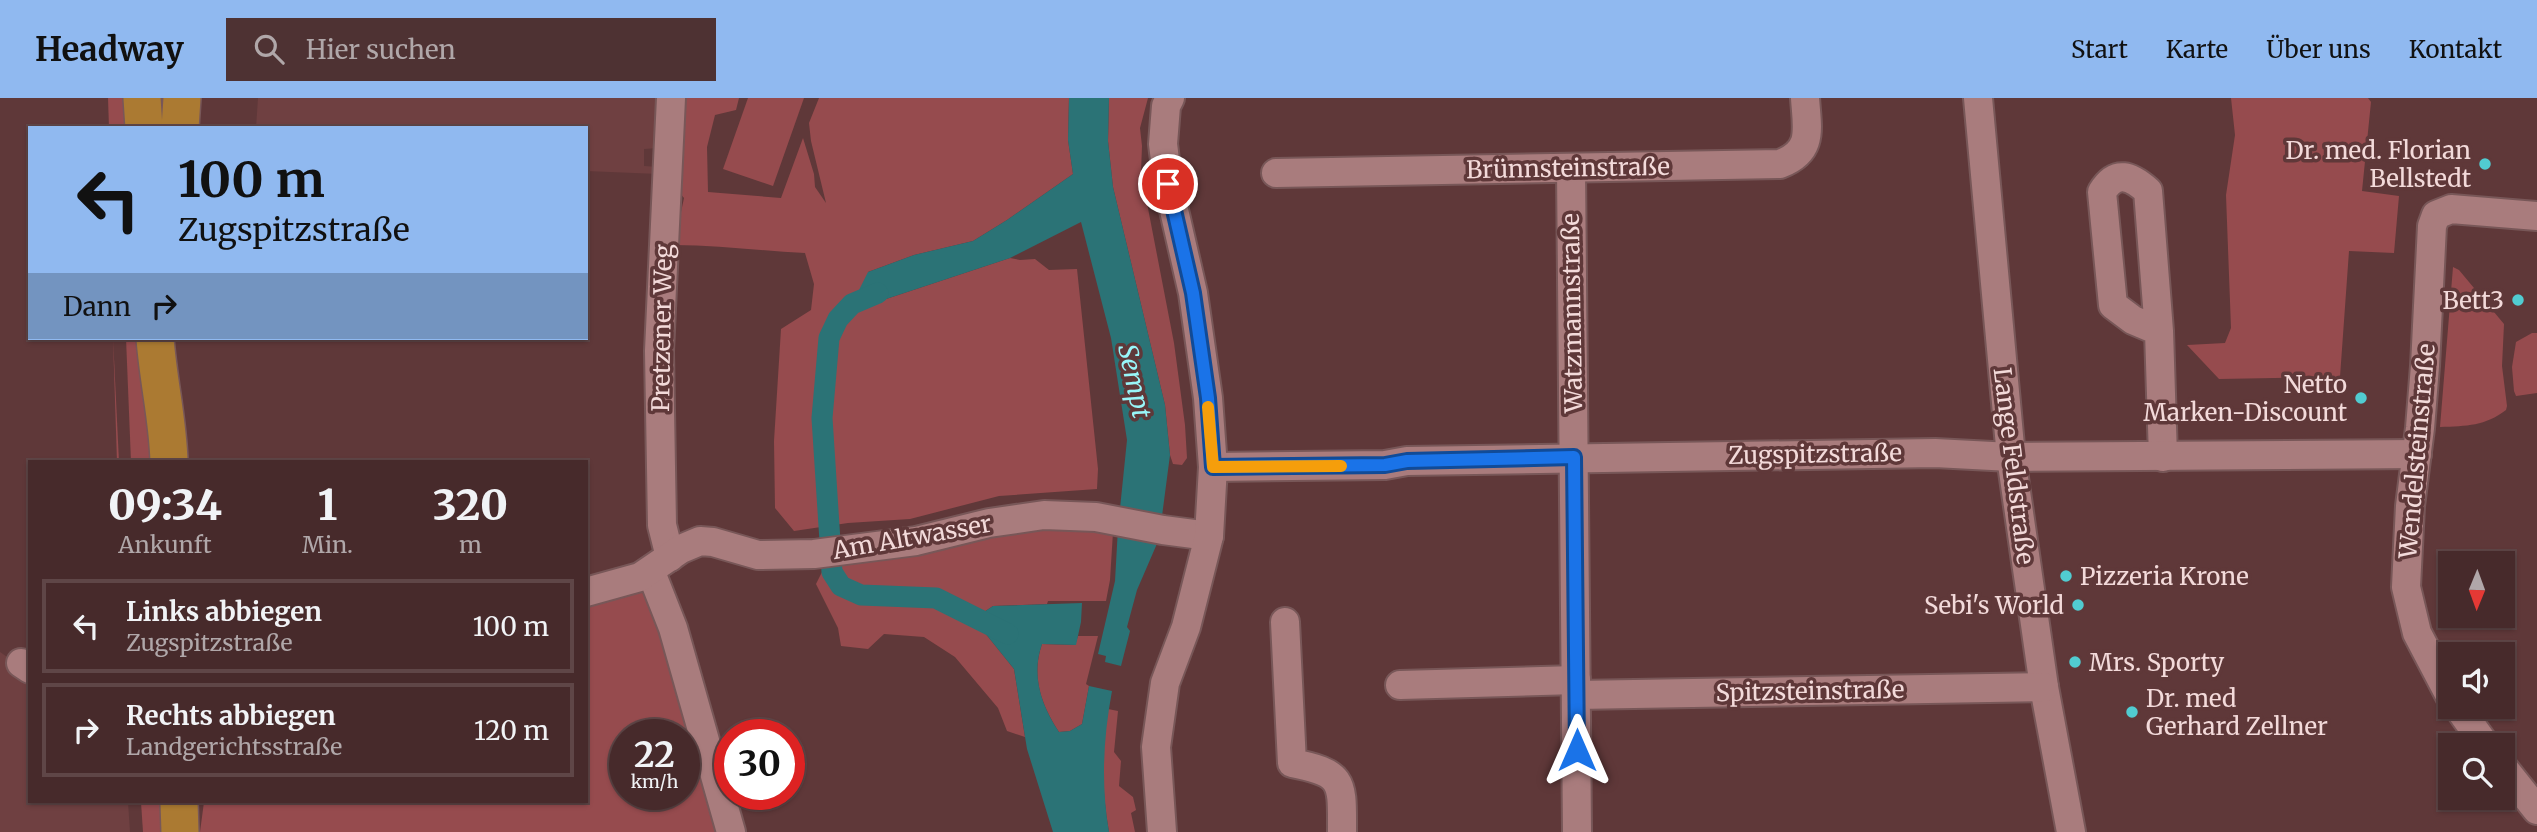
<!DOCTYPE html>
<html lang="de">
<head>
<meta charset="utf-8">
<style>
  body { margin:0; font-family:Merriweather,serif; background:#4e3233; color:#f1f3f6; height:100vh; display:flex; flex-direction:column; font-size:26px; white-space:nowrap }
  * { box-sizing:border-box; margin:0 }
  p { font-size:23px; color:#b0a7a9 }
  .icon { flex:none; width:38px; height:38px; fill:none; stroke:currentColor; stroke-width:2; stroke-linecap:round; stroke-linejoin:round }
  .map { position:relative; flex:1; overflow:hidden }
  .panel { position:absolute; left:28px; top:362px; width:560px; height:343px; display:flex; flex-direction:column; background:#472a2b; border-radius:0px; box-shadow:0 2px 5px #0004,0 0 0 2px #5f4647 }
  .panel>* { flex:none }
  .banner { position:absolute; left:28px; top:28px; width:560px; height:214px; border-radius:0px; box-shadow:0 2px 5px #0004,0 0 0 2px #5f4647; background:#90b9f0; color:#111; overflow:hidden }
  .needle { width:46px; rotate:181deg }
  .controls { position:absolute; left:2438px; top:453px; display:grid; gap:14px }
  .controls a { display:grid; place-items:center; width:77px; height:77px; border-radius:0px; background:#472a2b; box-shadow:0 2px 5px #0004,0 0 0 2px #5f4647; font-size:35px }
  .speed { position:absolute; left:609px; top:621px; display:flex; gap:14px; font-size:35px; font-weight:700; text-align:center }
  .speed>* { display:grid; place-content:center; width:91px; height:91px; border-radius:50%; background:#472a2b; box-shadow:0 2px 5px #0004,0 0 0 2px #5f4647; line-height:1 }
  .speed small { font-size:18px; font-weight:400 }
  .speed .limit { border:10px solid #d22; background:#fff; color:#111 }
  .pin { position:absolute; display:grid; place-items:center; width:60px; height:60px; color:#fff; margin:-30px; border:4px solid #fff; border-radius:50%; box-shadow:0 2px 7px #0007 }
  .me { position:absolute; width:77px; margin:-38px; rotate:0deg; stroke-linejoin:round; filter:drop-shadow(0 0 5px #0008) }
  .turn { display:flex; align-items:center; gap:24px; height:147px; padding:0 35px; font-size:32px }
  .turn .icon { width:91px; height:91px; stroke-width:2.5 }
  .turn b { display:block; font-size:49px; line-height:60px }
  .then { display:flex; align-items:center; height:66px; padding:0 35px; background:#0003; gap:14px; font-size:26px }
  .eta { display:flex; justify-content:space-evenly; align-items:center; height:119px; text-align:center }
  .eta b { font-size:42px; font-weight:800; line-height:49px }
  ul { padding:0; list-style:none }
  li { display:flex; align-items:center; gap:21px; height:94px; margin:0 14px 10px; padding:0 21px; border:4px solid #5f4647; border-radius:0px }
  li div { flex:1 }
  li b { display:block; font-size:26px }
  li em { font-style:normal }
  header { display:flex; align-items:center; gap:42px; box-sizing:border-box; height:98px; padding:0 35px; background:#90b9f0; color:#111 }
  header strong { font-size:33px }
  nav { display:flex; gap:38px; margin-inline-start:auto; font-size:24px }
  .search { width:490px; height:63px; background:#4e3233; display:flex; align-items:center; gap:18px; box-sizing:border-box; padding:0 24px; border-radius:0px; color:#b0a7a9; font-size:26px }
  .map>svg:first-child { display:block }
</style>
</head>
<body>
<header>
<strong>Headway</strong>
<div class="search"><svg class="icon" aria-label="search" viewBox="0 0 24 24"><circle cx="10" cy="10" r="6"/><path d="M15 15l6 6"/></svg>Hier suchen</div>
<nav><a>Start</a><a>Karte</a><a>Über uns</a><a>Kontakt</a></nav>
</header>
<div class="map">
<svg width="2537" height="734" viewBox="0 0 2537 734">
  <rect width="100%" height="100%" fill="#5f3839"/>
  <!-- built -->
  <g fill="#6f4041">
    <polygon points="258,0 660,0 658,50 644,51 644,68 658,69 658,76 586,73 586,30 256,30"/>
    <polygon points="0,554 13,563 30,565 30,704 128,704 130,734 0,734"/>
  </g>
  <!-- green -->
  <g fill="#964b4e" fill-rule="evenodd">
    <polygon points="108,0 127,0 127,30 109,30"/>
    <path d="M676 0H739L736 12 715 17 707 49 708 94 781 100 803 40 814 76 815 89 826 105 811 43 809 25 819 0H1069L1068 42 1073 76 1007 122 973 143 914 157 868 174 871 206 1010 160 1020 162 1035 161 1049 172 1077 171 1098 371 1097 391 999 398 910 421 848 425 794 433 775 410 774 343 781 231 811 212 814 186 805 155C761 153 718 147 674 147L684 100 671 84Z"/>
    <polygon points="748,0 804,0 773,88 723,71"/>
    <polygon points="1109,0 1148,0 1140,30 1142,48 1141,74 1174,245 1185,327 1187,360 1182,367 1173,366 1170,357 1165,307 1113,89 1108,43"/>
    <polygon points="2231,0 2368,0 2371,4 2362,93 2399,98 2394,155 2349,153 2340,279 2219,281 2187,247 2225,245 2231,230 2226,97 2235,37"/>
    <path d="M2453 169 2459 172 2504 226 2502 268 2507 308 2506 312C2485 328 2467 328 2440 329Z"/>
    <polygon points="2532,235 2537,235 2537,295 2516,298 2514,293 2512,269 2516,244"/>
    <polygon points="113,240 119,364 117,364"/>
    <polygon points="126,240 143,240 152,364 131,364"/>
    <polygon points="1025,431 1093,431 1094,434 1113,434 1110,482 1106,503 1048,503 1047,506 993,508 981,516 985,535 1014,571 1025,639 1007,633 998,610 955,559 924,539 884,536 868,551 841,548 838,530 816,486 824,470 866,457 969,444"/>
    <path d="M631 488 652 496 726 734H200L204 704H586V499ZM625 637H684V696H625Z"/>
    <path d="M1078 538H1098L1086 586 1089 588 1082 626 1070 633 1059 634C1041 606 1031 578 1042 546L1075 547Z"/>
    <path d="M1108 611 1118 613 1114 654 1121 663 1119 688 1133 699 1136 712 1131 715 1135 734H1109C1102 694 1100 651 1108 611Z"/>
    <polygon points="141,704 162,704 164,734 143,734"/>
  </g>
  <!-- water -->
  <g fill="#2b7376">
    <polygon points="1069,0 1109,0 1108,43 1113,89 1165,307 1170,357 1159,441 1137,492 1127,529 1130,533 1121,568 1105,564 1106,558 1098,556 1115,483 1118,430 1127,342 1111,240 1081,124 1010,160 871,206 852,206 868,174 914,157 973,143 1007,122 1073,76 1068,42"/>
    <path d="M1082 505 1081 524 1076 547 1042 546C1031 577 1041 607 1059 634L1070 633 1082 626 1089 588 1112 593C1103 641 1101 687 1109 734H1053L1027 651 1014 571 985 535 981 516 993 508Z"/>
  </g>
  <g fill="none" stroke-linecap="round" stroke-linejoin="round">
    <!-- canal -->
    <polyline stroke="#2b7376" stroke-width="21" points="878,195 852,206 838,221 829,240 822,320 832,474 841,488 861,497 936,500 1008,536"/>
    <defs>
      <g id="minor">
        <polyline points="1978,0 2011,359 2044,589 2071,734"/>
        <polyline points="1571,70 1577,734"/>
        <path d="M1276 75 1780 66C1814 53 1807 31 1805 0"/>
        <path d="M2159 233 2133 222 2113 207 2102 94C2116 71 2131 78 2148 93L2159 233 2163 359"/>
        <polyline points="1213,369 1385,367 1407,363 1935,355 2011,359 2417,356"/>
        <polyline points="670,459 662,427 659,253 671,0"/>
        <polyline points="651,474 673,530 731,734"/>
        <polyline points="586,494 640,479 681,451 700,443 713,444 758,457 814,456 916,443 989,425 1044,417 1096,419 1163,432 1209,438"/>
        <path d="M1285 524 1292 665C1345 675 1342 684 1342 734"/>
        <polyline points="21,565 30,571"/>
        <polyline points="1400,587 1576,582"/>
        <polyline points="1576,597 2044,589"/>
        <polyline points="2450,598 2417,535 2406,489 2410,408 2420,330 2425,268 2432,128 2436,117 2451,111 2537,118"/>
        <polyline points="2458,609 2486,648"/>
        <polyline points="2502,668 2537,712"/>
        <polyline points="1162,734 1156,649 1165,585 1186,529 1209,438 1213,369 1208,300 1193,195 1168,86 1163,46 1166,8 1170,0"/>
      </g>
      <g id="major">
        <polyline points="142,0 144,30"/>
        <polyline points="180,30 182,0"/>
        <path d="M155 240C158 282 168 322 169 364"/>
        <polyline points="179,704 180,734"/>
      </g>
    </defs>
    <!-- minor casing -->
    <use href="#minor" stroke="#785758" stroke-width="32"/>
    <!-- major casing -->
    <use href="#major" stroke="#785758" stroke-width="40"/>
    <!-- minor -->
    <use href="#minor" stroke="#a97c7d" stroke-width="28"/>
    <!-- major -->
    <use href="#major" stroke="#ab7a32" stroke-width="37"/>
  </g>
  <g fill="none" stroke-linecap="round" stroke-linejoin="round">
    <defs>
      <polyline id="route" points="1168,86 1193,195 1208,300 1213,369 1385,367 1407,363 1574,359 1577,652"/>
    </defs>
    <!-- route casing -->
    <use href="#route" stroke="#114b97" stroke-width="18"/>
    <!-- route -->
    <use href="#route" stroke="#1a73e8" stroke-width="12"/>
    <!-- slow -->
    <polyline stroke="#f59e0b" stroke-width="12" points="1208,309 1213,369 1341,368"/>
  </g>
  <!-- markers -->
  <g fill="#51ccd1" stroke="#5f3839" stroke-width="2.5">
    <circle cx="2485" cy="66" r="7"/>
    <circle cx="2518" cy="202" r="7"/>
    <circle cx="2361" cy="300" r="7"/>
    <circle cx="2066" cy="478" r="7"/>
    <circle cx="2078" cy="507" r="7"/>
    <circle cx="2075" cy="564" r="7"/>
    <circle cx="2132" cy="614" r="7"/>
  </g>
  <g text-anchor="middle" dominant-baseline="central" stroke-width="7" stroke-linejoin="round" paint-order="stroke">
    <!-- poi labels -->
    <g font-size="24" fill="#f3dada" stroke="#5f3839" text-anchor="end">
      <text x="2471" y="52">Dr. med. Florian<tspan x="2471" dy="28">Bellstedt</tspan></text>
      <text x="2504" y="202">Bett3</text>
      <text x="2347" y="286">Netto<tspan x="2347" dy="28">Marken-Discount</tspan></text>
      <text x="2080" y="478" text-anchor="start">Pizzeria Krone</text>
      <text x="2064" y="507">Sebi's World</text>
      <text x="2089" y="564" text-anchor="start">Mrs. Sporty</text>
      <text x="2146" y="600" text-anchor="start">Dr. med<tspan x="2146" dy="28">Gerhard Zellner</tspan></text>
    </g>
    <!-- street labels -->
    <g font-size="24" fill="#f3dada" stroke="#5f3839">
      <text transform="translate(1568 70) rotate(-1)">Brünnsteinstraße</text>
      <text transform="translate(1572 215) rotate(-91)">Watzmannstraße</text>
      <text transform="translate(662 230) rotate(-89)">Pretzener Weg</text>
      <text transform="translate(2417 353) rotate(-85)">Wendelsteinstraße</text>
      <text transform="translate(1815 356) rotate(-1)">Zugspitzstraße</text>
      <text transform="translate(2014 368) rotate(83)">Lange Feldstraße</text>
      <text transform="translate(912 439) rotate(-10)">Am Altwasser</text>
      <text transform="translate(1810 593) rotate(-1)">Spitzsteinstraße</text>
    </g>
    <!-- water labels -->
    <g font-size="26" font-style="italic" fill="#98f6f9" stroke="#5f3839">
      <text transform="translate(1135 283) rotate(78)">Sempt</text>
    </g>
  </g>
</svg>
<div class="controls">
<a><svg class="needle" viewBox="-14 -14 28 28"><path d="M0-13l5 13h-10z" fill="#e53935"/><path d="M0 13l5-13h-10z" fill="#b0a7a9"/></svg></a>
<a><svg class="icon" aria-label="sound" viewBox="0 0 24 24"><path d="M4 9h4l5-4v14l-5-4H4zM17 9q2 3 0 6"/></svg></a>
<a><svg class="icon" aria-label="search" viewBox="0 0 24 24"><circle cx="10" cy="10" r="6"/><path d="M15 15l6 6"/></svg></a>
</div>
<div class="speed"><div>22<small>km/h</small></div><div class="limit">30</div></div>
<div class="pin" style="left:1168px;top:86px;background:#d93025"><svg class="icon" aria-label="arrive" viewBox="0 0 24 24"><path d="M6 21V4h12l-3 4 3 4H6"/></svg></div>
<svg class="me" style="left:1577px;top:652px" viewBox="-20 -20 40 40"><path d="M0-17L14 15 0 8-14 15z" fill="#1a73e8" stroke="#fff" stroke-width="4"/></svg>
<div class="banner">
<div class="turn"><svg class="icon" aria-label="left" viewBox="0 0 24 24"><path d="M17 20v-9H6M10 6l-5 5 5 5"/></svg><div><b>100 m</b>Zugspitzstraße</div></div>
<div class="then">Dann<svg class="icon" aria-label="right" viewBox="0 0 24 24"><path d="M7 20v-9h11M14 6l5 5-5 5"/></svg></div>
</div>
<section class="panel">
<div class="eta">
<div><b>09:34</b><p>Ankunft</p></div>
<div><b>1</b><p>Min.</p></div>
<div><b>320</b><p>m</p></div>
</div>
<ul>
<li><svg class="icon" aria-label="left" viewBox="0 0 24 24"><path d="M17 20v-9H6M10 6l-5 5 5 5"/></svg><div><b>Links abbiegen</b><p>Zugspitzstraße</p></div><em>100 m</em></li>
<li><svg class="icon" aria-label="right" viewBox="0 0 24 24"><path d="M7 20v-9h11M14 6l5 5-5 5"/></svg><div><b>Rechts abbiegen</b><p>Landgerichtsstraße</p></div><em>120 m</em></li>
</ul>
</section>
</div>
</body>
</html>
